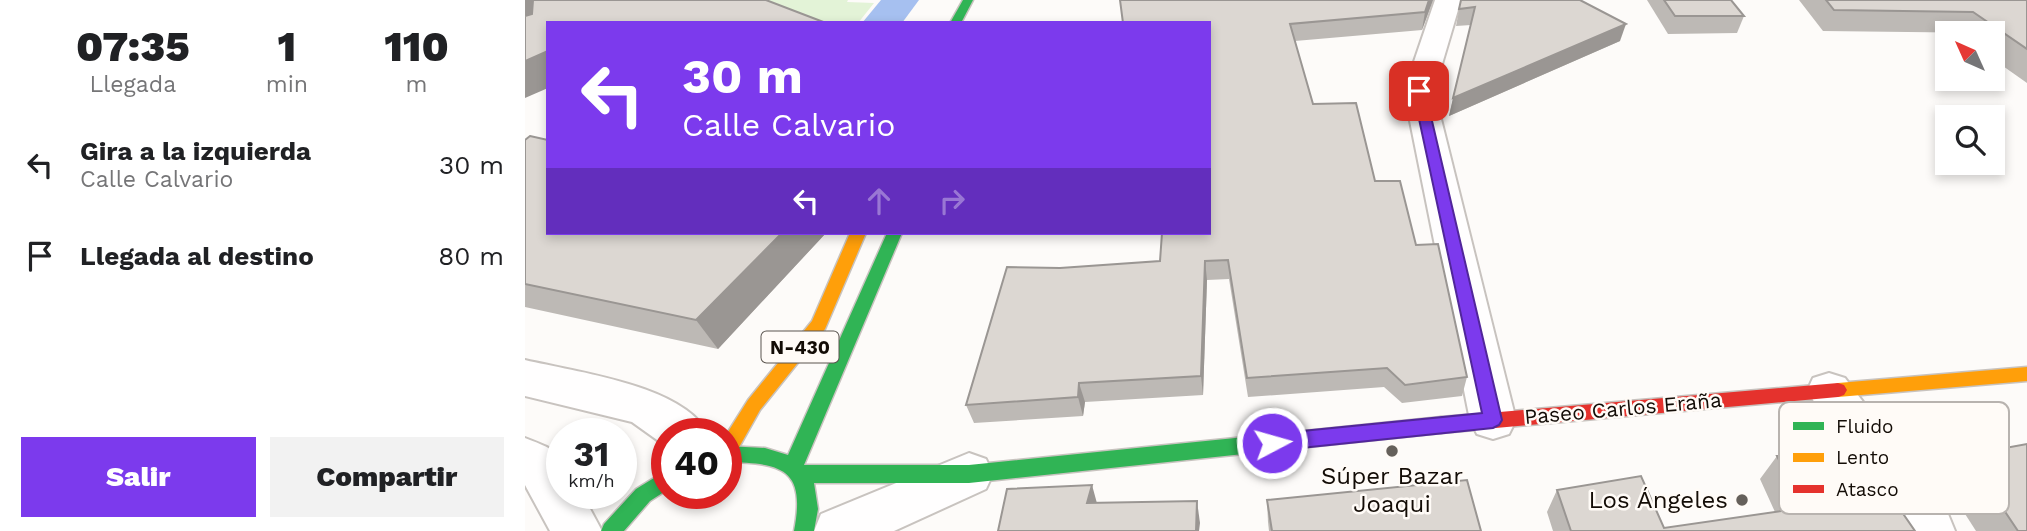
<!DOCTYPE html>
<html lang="es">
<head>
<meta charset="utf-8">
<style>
  body { margin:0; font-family:"Work Sans",sans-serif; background:#f2f2f2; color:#202124; height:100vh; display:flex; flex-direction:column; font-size:26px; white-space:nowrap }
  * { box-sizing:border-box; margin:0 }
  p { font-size:23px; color:#757577 }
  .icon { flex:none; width:38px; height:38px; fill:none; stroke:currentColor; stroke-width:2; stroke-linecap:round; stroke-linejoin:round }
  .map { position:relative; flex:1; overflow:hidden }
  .details { display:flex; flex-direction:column; background:#fff; width:525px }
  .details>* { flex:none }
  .guide { position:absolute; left:21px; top:21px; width:665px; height:214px; border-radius:0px; box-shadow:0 4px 10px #0003; background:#7c3aed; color:#fff; overflow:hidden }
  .needle { width:46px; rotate:315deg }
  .controls { position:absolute; left:1410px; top:21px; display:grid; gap:14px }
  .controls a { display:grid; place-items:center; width:70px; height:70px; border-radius:0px; background:#fff; box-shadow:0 4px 10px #0003; font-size:35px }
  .speed { position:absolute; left:21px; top:418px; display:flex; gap:14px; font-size:35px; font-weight:700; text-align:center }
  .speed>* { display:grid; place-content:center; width:91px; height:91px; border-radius:50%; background:#fff; box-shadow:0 4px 10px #0003; line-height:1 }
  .speed small { font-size:18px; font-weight:400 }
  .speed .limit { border:10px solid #d22; background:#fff; color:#111 }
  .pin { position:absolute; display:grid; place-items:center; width:60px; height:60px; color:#fff; margin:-30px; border-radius:14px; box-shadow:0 4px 10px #0006 }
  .me { position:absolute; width:77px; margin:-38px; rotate:84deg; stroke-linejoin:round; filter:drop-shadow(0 0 5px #0008) }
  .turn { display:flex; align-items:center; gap:24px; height:147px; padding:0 21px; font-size:32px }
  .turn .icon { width:91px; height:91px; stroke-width:2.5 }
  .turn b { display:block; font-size:49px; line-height:60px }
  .lanes { display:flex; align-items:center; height:66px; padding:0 21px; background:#0003; justify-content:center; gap:35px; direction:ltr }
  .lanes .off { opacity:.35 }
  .eta { display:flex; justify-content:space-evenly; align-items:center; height:119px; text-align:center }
  .eta b { font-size:42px; font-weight:800; line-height:49px }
  .primary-button { display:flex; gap:14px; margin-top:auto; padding:14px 21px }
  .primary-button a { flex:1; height:80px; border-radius:0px; background:#7c3aed; color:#fff; font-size:28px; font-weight:800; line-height:80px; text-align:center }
  .primary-button a+a { background:#f2f2f2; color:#202124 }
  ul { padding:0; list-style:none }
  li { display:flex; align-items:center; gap:21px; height:91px; padding:0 21px }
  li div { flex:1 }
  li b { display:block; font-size:26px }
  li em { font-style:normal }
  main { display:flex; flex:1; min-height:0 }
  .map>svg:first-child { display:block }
</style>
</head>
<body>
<main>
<section class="details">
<div class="eta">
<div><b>07:35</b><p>Llegada</p></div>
<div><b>1</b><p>min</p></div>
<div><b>110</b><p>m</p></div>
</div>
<ul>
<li><svg class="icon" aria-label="left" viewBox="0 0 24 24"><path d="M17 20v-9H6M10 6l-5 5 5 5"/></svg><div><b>Gira a la izquierda</b><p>Calle Calvario</p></div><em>30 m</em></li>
<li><svg class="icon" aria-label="arrive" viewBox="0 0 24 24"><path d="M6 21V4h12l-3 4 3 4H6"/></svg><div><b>Llegada al destino</b></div><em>80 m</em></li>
</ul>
<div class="primary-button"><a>Salir</a><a>Compartir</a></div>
</section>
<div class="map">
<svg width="1502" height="531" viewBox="0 0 1502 531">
  <rect width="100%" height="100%" fill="#fdfbf9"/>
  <!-- green -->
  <polygon fill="#e3f3d7" points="240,0 323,0 322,2 349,3 333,23 274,23"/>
  <!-- water -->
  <polygon fill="#a6c0f0" points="356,0 394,0 377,23 337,23"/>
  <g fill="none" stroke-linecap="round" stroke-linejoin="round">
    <defs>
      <g id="street">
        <polygon points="910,0 936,0 909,91 991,420 984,434 968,439 952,434 945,420 879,91"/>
        <path d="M0 360C50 372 159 385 183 434H142V447L107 422 0 396Z"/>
        <polygon points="1304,373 1320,378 1423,514 1430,531 1376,531 1282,391 1288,378"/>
        <path d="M0 438C39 453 37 453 37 494H57L77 531H25L0 485Z"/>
        <polygon points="444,453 461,459 468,474 461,489 369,531 289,531 296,514"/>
      </g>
      <g id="fast">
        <polygon points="438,0 448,0 436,23 425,23"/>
        <path d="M362 233H377L279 465H444L916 417 923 419 925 425 923 431 916 433 444 483H289L293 509 289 531H269C281 469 258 463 201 462V446L240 448 263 455Z"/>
        <polygon points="142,470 142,490 125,501 99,531 76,531 79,524 111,489"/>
      </g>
      <g id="slow">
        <polygon points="325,233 341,233 300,329 235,410 208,458 201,460 201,435 223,400 287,321"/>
        <polygon points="1502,367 1502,381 1313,397 1307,395 1304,390 1307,385 1313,383"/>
      </g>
      <polygon id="jam" points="1313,383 1319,385 1322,390 1319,395 1313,397 916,433 909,431 907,425 909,419 916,417"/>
    </defs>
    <!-- street casing -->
    <use href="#street" stroke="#c8c3bf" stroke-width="4"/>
    <!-- fast casing -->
    <use href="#fast" stroke="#c8c3bf" stroke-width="3"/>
    <!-- slow casing -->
    <use href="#slow" stroke="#c8c3bf" stroke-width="3"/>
    <!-- jam casing -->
    <use href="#jam" stroke="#c8c3bf" stroke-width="3"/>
    <!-- street -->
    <use href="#street" fill="#fffefe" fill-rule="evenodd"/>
    <!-- fast -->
    <use href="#fast" fill="#30b455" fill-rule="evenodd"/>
    <!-- slow -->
    <use href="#slow" fill="#ff9f0a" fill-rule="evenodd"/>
    <!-- jam -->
    <use href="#jam" fill="#e5322d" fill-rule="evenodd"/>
  </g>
  <!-- wall -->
  <g fill="#bdb9b5">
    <polygon points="908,0 897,30 770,41 788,104 850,181 891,245 942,377 937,396 877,403 859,387 723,397 704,279 682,280 678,395 560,402 558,416 449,423 441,405 535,268 635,261 684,23"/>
    <polygon points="936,0 1095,41 924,116 946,25 931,26"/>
    <polygon points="1122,0 1206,0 1219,16 1212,33 1143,34"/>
    <polygon points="1274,0 1502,0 1502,83 1468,59 1468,33 1298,31"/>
    <polygon points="0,140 23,233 301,233 193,349 0,307"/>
    <polygon points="1442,455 1502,531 1451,531 1417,478"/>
    <polygon points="1252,456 1390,531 1028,531 1022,512 1032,490 1139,528 1250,512 1235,479"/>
    <polygon points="742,500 956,531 744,531 743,522"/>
  </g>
  <!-- shaded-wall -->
  <g fill="#9a9693">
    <polygon points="0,0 63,0 0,26"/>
    <polygon points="904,0 908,0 897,30 900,12"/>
    <polygon points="1101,24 1095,41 924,116 928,98"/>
    <polygon points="23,51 23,88 0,98 0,61"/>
    <polygon points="257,233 301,233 193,349 171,320"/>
    <polygon points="680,261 682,280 678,395 676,376"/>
    <polygon points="554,383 560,402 558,416 553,397"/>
    <polygon points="567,485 573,507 562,503"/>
    <polygon points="672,501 675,523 674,531 671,531"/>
  </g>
  <!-- building -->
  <g fill="#dcd7d2" stroke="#9a9693" stroke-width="2">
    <polygon points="8,0 241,0 301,23 23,23 23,51 0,61 0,16 7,14"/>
    <polygon points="595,0 904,0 900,12 765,24 788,104 831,103 850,181 875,181 891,245 913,244 942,377 880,385 862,368 722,378 703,260 680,261 676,376 554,383 553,397 441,405 482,267 535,268 635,261 637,233 684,233 684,23 598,23"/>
    <polygon points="936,0 1055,0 1101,24 928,98 950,7 934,9"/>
    <polygon points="1139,0 1206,0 1219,16 1150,16"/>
    <polygon points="1301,0 1502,0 1502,49 1448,12 1309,10"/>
    <polygon points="5,136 23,140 23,233 257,233 171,320 0,284 0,140"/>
    <polygon points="1502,444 1502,531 1493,531 1442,455"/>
    <polygon points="1252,456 1339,457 1390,531 1046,531 1032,490 1116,476 1139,528 1278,508"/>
    <polygon points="942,480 956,531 747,531 742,500"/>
    <polygon points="567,485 562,503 672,501 671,531 473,531 482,489"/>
  </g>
  <!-- route -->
  <polygon fill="#7c3aed" stroke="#51269a" stroke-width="2" points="894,87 900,91 977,420 974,425 968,428 747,451 740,449 737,443 740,437 747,434 957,413 888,91"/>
  <!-- markers -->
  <g fill="#65605b" stroke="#fffbf7" stroke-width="2.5">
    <circle cx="867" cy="451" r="7"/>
    <circle cx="1217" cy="500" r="7"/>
  </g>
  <g text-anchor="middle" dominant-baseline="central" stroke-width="5" stroke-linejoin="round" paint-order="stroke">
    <!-- shield labels -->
    <rect fill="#fffbf7" stroke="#5a544e" stroke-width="2" x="236.5" y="331.5" width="77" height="31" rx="5"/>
    <g font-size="19" font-weight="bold" fill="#130c06">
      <text x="275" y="347">N-430</text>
    </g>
    <!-- street labels -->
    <g font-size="21" fill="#130c06" stroke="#fffbf7">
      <text transform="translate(1098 408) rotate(-5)">Paseo Carlos Eraña</text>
    </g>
    <!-- near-poi labels -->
    <g font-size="24" fill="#130c06" stroke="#fffbf7">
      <text x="867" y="476">Súper Bazar<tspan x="867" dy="28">Joaqui</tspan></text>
      <text x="1203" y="500" text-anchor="end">Los Ángeles</text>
    </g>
  </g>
  <!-- legend -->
  <rect x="1254" y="402" width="230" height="112" rx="10" fill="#fffbf7" stroke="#b8b3af" stroke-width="2"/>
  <rect x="1268" y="422" width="31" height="8" fill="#30b455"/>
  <rect x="1268" y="453" width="31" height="9" fill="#ff9f0a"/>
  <rect x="1268" y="485" width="31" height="8" fill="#e5322d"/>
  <g font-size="19" fill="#130c06">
    <text x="1311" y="433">Fluido</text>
    <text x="1311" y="464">Lento</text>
    <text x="1311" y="496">Atasco</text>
  </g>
</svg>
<div class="controls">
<a><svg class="needle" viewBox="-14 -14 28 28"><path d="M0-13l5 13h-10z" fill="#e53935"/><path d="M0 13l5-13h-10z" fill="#757577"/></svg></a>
<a><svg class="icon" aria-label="search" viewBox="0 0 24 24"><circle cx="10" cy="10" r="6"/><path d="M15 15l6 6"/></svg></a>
</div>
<div class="speed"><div>31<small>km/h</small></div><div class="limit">40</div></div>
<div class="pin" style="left:894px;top:91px;background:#d93025"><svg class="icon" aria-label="arrive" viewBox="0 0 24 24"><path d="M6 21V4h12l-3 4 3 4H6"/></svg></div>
<svg class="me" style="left:747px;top:443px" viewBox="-20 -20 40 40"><circle r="17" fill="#7c3aed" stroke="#fff" stroke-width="3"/><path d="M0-11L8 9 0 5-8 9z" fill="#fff"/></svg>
<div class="guide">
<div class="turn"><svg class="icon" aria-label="left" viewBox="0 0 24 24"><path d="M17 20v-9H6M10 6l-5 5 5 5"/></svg><div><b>30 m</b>Calle Calvario</div></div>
<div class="lanes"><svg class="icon" aria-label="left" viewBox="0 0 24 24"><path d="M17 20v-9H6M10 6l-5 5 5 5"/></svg><svg class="icon off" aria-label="ahead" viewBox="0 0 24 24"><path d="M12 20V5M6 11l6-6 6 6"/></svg><svg class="icon off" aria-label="right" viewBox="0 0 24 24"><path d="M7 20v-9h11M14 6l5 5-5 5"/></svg></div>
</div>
</div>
</main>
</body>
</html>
